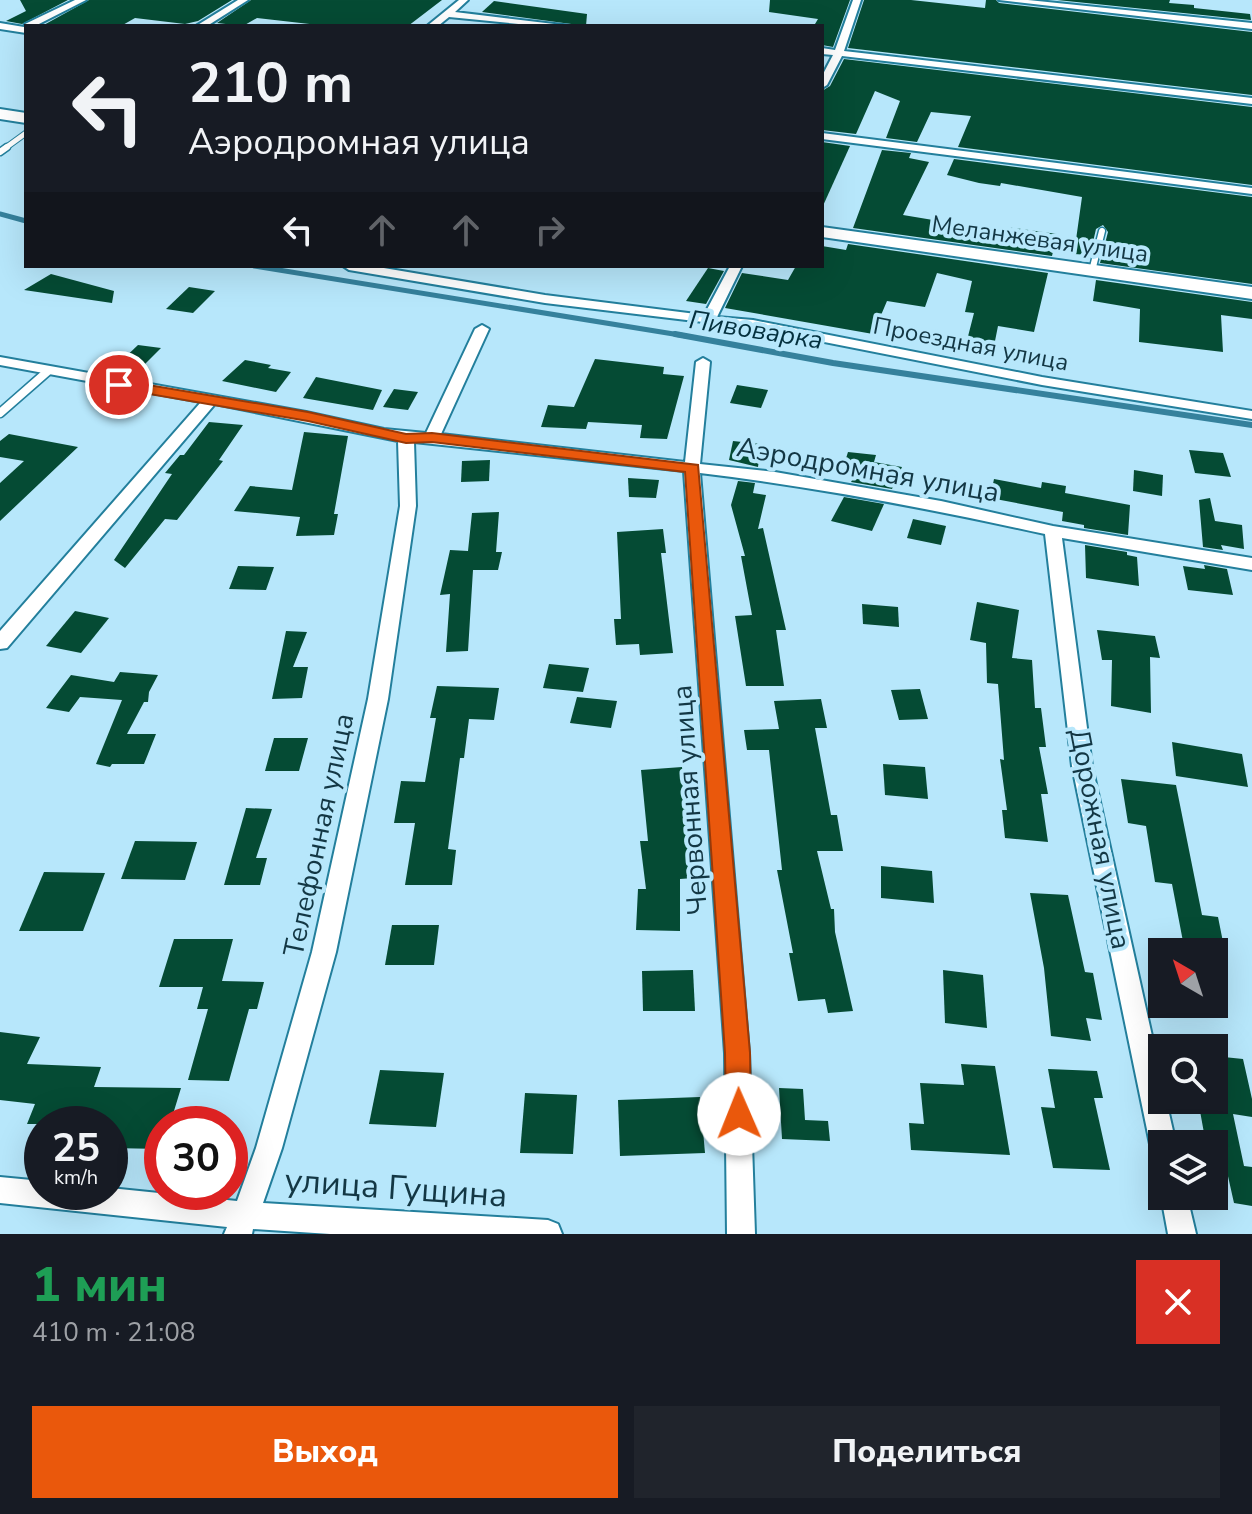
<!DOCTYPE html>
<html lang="ru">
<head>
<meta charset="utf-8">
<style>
  body { margin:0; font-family:"Nunito Sans",sans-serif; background:#20242c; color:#f1f3f6; height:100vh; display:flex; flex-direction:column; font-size:30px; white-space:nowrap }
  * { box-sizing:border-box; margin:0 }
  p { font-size:26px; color:#9ea1a6 }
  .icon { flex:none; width:44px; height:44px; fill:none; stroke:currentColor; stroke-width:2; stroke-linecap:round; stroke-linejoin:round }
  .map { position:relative; height:1234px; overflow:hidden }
  .drawer { display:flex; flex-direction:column; background:#171b24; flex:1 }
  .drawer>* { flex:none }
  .guide { position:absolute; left:24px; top:24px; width:800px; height:244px; border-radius:0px; box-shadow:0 8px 32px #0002; background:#171b24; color:#f1f3f6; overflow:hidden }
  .needle { width:52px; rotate:321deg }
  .controls { position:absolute; left:1148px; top:938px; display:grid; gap:16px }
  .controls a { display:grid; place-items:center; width:80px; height:80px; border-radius:0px; background:#171b24; box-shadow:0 8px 32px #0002; font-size:40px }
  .speed { position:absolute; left:24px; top:1106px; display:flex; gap:16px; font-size:40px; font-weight:700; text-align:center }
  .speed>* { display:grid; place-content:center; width:104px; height:104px; border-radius:50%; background:#171b24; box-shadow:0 8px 32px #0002; line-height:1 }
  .speed small { font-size:20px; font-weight:400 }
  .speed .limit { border:12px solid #d22; background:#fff; color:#111 }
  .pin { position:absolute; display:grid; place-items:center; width:68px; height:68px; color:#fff; margin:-34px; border:4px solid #fff; border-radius:50%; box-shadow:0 2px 8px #0007 }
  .me { position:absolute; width:88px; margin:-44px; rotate:359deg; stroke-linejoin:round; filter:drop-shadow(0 0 6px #0008) }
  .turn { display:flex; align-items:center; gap:28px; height:168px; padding:0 32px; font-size:36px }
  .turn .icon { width:104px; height:104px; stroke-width:2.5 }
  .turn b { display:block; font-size:56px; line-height:68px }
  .lanes { display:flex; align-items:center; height:76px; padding:0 32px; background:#0003; justify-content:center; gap:40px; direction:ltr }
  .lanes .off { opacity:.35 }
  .round { display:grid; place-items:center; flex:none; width:84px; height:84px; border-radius:0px; background:#20242c }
  .headline { display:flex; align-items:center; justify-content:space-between; height:136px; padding:0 32px }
  h1 { font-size:48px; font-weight:800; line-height:60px; color:#1e9e55 }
  .primary-button { display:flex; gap:16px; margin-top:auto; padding:16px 32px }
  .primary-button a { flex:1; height:92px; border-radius:0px; background:#ea580c; color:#fff; font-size:32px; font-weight:800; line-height:92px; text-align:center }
  .primary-button a+a { background:#20242c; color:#f1f3f6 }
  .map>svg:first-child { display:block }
</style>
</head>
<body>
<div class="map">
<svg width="1252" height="1234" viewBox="0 0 1252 1234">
  <rect width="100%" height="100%" fill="#b7e7fb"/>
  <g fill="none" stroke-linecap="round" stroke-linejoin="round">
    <!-- stream-far1 -->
    <g stroke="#35819c" stroke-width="5">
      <polyline points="0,214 26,221"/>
      <polyline points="254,266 686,336"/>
    </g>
    <!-- stream -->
    <polyline stroke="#35819c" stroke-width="6" points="675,334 833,363 1252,425"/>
  </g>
  <!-- building -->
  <g fill="#054b34">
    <polygon points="20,0 68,0 22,24 6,21 26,11"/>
    <polygon points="89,0 232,0 198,21 185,24 135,18 121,26 42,26"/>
    <polygon points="251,0 442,0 408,26 327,26 257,18 243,26 217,23"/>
    <polygon points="770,0 850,0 833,47 822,45 822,24 815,24 818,19 769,12"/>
    <polygon points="864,0 911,0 985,8 986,0 996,0 999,3 1252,32 1252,95 848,48"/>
    <polygon points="1057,0 1170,0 1169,3 1194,5 1194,8 1250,14 1251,20"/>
    <polygon points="494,1 587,14 586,26 482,12"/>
    <polygon points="844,59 1252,107 1252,185 958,147 971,116 931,112 917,142 886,138 900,101 875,91 856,134 822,130 822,91 830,86"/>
    <polygon points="822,142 850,146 822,208"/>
    <polygon points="882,150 911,153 909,158 929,162 903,215 1005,232 1006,227 1057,234 1052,256 853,228"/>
    <polygon points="954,159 1252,197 1252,284 1100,263 1108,232 1103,225 1096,229 1090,255 1074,254 1082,197 1001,183 1000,186 979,183 947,175"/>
    <polygon points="848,244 1048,273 1034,332 998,326 992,356 964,352 974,313 965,312 972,281 937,273 925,307 887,301 873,334 725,308 742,273 788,280 796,266 822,266 822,246 846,250"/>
    <polygon points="708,268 724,271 706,304 686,301"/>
    <polygon points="51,274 114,291 112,303 24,290"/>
    <polygon points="1096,280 1252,302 1252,319 1221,315 1223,352 1139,342 1140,309 1093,301"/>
    <polygon points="189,287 215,291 193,313 166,309"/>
    <polygon points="138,345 161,348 142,367 118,364"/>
    <polygon points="595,359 664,367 663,374 684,376 667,439 640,438 642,425 588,422 586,429 541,427 548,405 574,407"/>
    <polygon points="245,360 271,365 268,368 291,372 276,392 222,381"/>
    <polygon points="316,377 382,390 373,410 303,398"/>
    <polygon points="737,385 768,390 761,408 730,403"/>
    <polygon points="394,389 418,392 408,410 383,407"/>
    <polygon points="209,422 243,425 219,460 223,461 177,520 165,519 125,568 114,560 172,474 165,473 180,455 184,455"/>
    <polygon points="304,432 348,436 334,514 338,514 334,535 296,536 300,517 234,511 250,486 292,490"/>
    <polygon points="9,434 78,447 0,521 0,483 24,461 0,457 0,441"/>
    <polygon points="733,441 761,444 758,467 729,460"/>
    <polygon points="1189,450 1223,453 1231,477 1195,473"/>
    <polygon points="848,452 876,455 874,462 902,467 892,489 851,482 856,474 842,471"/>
    <polygon points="490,460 489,481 461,482 462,461"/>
    <polygon points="1134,470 1163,475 1162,496 1133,491"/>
    <polygon points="628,478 659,480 656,498 629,497"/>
    <polygon points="994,479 1041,488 1042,482 1066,486 1065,493 1130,505 1128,535 1084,528 1084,525 1062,521 1063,512 990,498"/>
    <polygon points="738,481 755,483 753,493 766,495 758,529 763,528 786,630 776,630 784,686 746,686 735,616 752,615 741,556 745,556 731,505"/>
    <polygon points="844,497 884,504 872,531 831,521"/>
    <polygon points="1210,498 1215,521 1242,525 1244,549 1221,545 1223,550 1203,547 1199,500"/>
    <polygon points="499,512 496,552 502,552 498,570 473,570 468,651 446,652 450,594 440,595 450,550 468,551 472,513"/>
    <polygon points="913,519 946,526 941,545 907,538"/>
    <polygon points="663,529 666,553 661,553 673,653 640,655 639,644 616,645 614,619 621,619 617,532"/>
    <polygon points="1085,545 1127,552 1127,555 1137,557 1139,586 1086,578"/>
    <polygon points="1204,565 1227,569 1233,595 1188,590 1183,566 1205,569"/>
    <polygon points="238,566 274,567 266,590 229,589"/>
    <polygon points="977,602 1019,610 1012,658 1032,660 1035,708 1041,708 1046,747 1039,747 1048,794 1041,794 1048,842 1005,838 1002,810 1007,810 1000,759 1004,760 998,684 987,683 986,643 970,640"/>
    <polygon points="862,604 898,607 899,627 863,624"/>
    <polygon points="75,611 109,618 81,653 46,646"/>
    <polygon points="1097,630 1155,636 1160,658 1150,657 1151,713 1111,706 1112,660 1102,660"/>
    <polygon points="286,631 307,632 293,667 308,667 302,698 272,699"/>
    <polygon points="549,664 589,668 583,692 543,688"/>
    <polygon points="120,672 158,675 149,692 148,702 144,702 127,734 156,734 144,764 112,764 110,767 96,764 122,700 80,697 69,712 46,708 71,675 114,682"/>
    <polygon points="437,686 499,688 494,720 469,719 464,758 460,758 448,849 456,850 452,885 405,885 415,823 394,823 401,781 425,782 436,718 430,718"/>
    <polygon points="920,689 928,719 899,720 891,690"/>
    <polygon points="577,697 617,701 611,728 570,723"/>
    <polygon points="821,699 827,728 815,728 831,815 837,815 843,851 817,851 831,909 834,909 835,932 853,1011 828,1013 825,999 798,1001 789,953 793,953 777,870 782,870 769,750 747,750 744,730 779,729 774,701"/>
    <polygon points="274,738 308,738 299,771 265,771"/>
    <polygon points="1172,742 1242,754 1248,787 1176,776"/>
    <polygon points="883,764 925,767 928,799 885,795"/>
    <polygon points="682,767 694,878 680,879 680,931 636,930 638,889 646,889 640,841 648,841 641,770"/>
    <polygon points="1121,779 1176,785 1202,915 1218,917 1225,952 1185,952 1172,884 1155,882 1146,826 1128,823"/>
    <polygon points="246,808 272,809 256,858 267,858 260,885 224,885"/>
    <polygon points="135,841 197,842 185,880 121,879"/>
    <polygon points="881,866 932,871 934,903 881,898"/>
    <polygon points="44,872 105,873 83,931 19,931"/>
    <polygon points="1030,893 1068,895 1085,972 1093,973 1102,1020 1086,1018 1091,1041 1051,1036 1044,968"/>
    <polygon points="392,925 439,925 434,965 385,965"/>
    <polygon points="174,939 233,939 222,981 264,982 257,1009 249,1009 229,1081 188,1080 208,1009 197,1009 203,987 159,987"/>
    <polygon points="693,970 695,1011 643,1011 642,971"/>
    <polygon points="943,970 983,975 987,1028 945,1023"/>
    <polygon points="0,1032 40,1037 27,1064 101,1067 94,1087 181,1088 170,1124 162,1124 162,1149 110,1148 110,1124 27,1124 35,1104 0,1100"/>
    <polygon points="1214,1056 1243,1059 1252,1099 1252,1117 1233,1114 1244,1166 1252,1167 1252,1206 1234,1203 1223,1154 1214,1153 1214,1144 1206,1144 1198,1100 1214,1100"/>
    <polygon points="961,1064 995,1066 1010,1155 911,1150 909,1123 924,1124 920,1083 964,1085"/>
    <polygon points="1048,1069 1097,1071 1103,1098 1094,1098 1110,1170 1053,1168 1041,1107 1055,1108"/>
    <polygon points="380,1070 444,1073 436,1127 369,1124"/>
    <polygon points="779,1088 803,1089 805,1120 828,1121 830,1141 782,1139"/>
    <polygon points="525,1093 577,1095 573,1154 520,1153"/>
    <polygon points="700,1097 705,1153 620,1156 618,1100"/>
  </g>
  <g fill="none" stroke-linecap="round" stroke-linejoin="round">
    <defs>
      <polyline id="lane-far2" points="4,149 26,133"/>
      <g id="lane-far1">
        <polyline points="0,152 7,147"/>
        <polyline points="1092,271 1102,231"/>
      </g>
      <polyline id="lane" points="0,413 48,371"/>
      <g id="street">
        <polygon points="75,0 86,0 35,26 26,26 26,33 0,29 0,23 24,27 25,24"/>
        <polygon points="238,0 248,0 207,26 196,26"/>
        <polygon points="459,0 468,0 455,12 571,26 539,26 449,17 438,26 427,26"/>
        <polygon points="853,0 861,0 844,51 1252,98 1252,104 842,56 827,85 822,88 822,76 833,55 822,54 822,48 835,50"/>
        <polygon points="999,0 1028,0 1252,23 1252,29"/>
        <polygon points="822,133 1252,188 1252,194 822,139"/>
        <polygon points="343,266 372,266 545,295 704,315 730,266 742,266 717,317 753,320 1042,377 1252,411 1252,419 1042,385 753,328 545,303 349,270"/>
        <path d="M482 325 489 329 441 434 685 462 696 362 703 358 710 362 700 464 775 472 941 501 1053 526 1252 558V570L1062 538 1092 766 1162 1081V1100H1166L1176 1144H1162V1156L1154 1153 1150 1144 1072 766 1045 534C931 509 817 487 700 473L749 1053 755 1234H727L725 1053 684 471 414 442 416 506 388 699 336 952 282 1148 263 1203 548 1220 558 1224 562 1234H330L253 1229 252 1234H224L227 1227 0 1203V1177L42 1181V1192H110V1188L237 1201 256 1148 312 952 368 699 400 506 398 441 215 404 7 648 0 649V631L201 402 0 365V357L306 412 384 429 426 433 475 329Z"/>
        <polygon points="1162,1193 1162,1196 1187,1196 1196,1234 1168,1234 1161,1196"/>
      </g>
      <g id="secondary">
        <polygon points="0,109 26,113 26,123 0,119"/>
        <polygon points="822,227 1252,287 1252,299 822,237"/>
      </g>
    </defs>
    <!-- lane-far2 casing -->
    <use href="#lane-far2" stroke="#237f9c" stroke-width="7"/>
    <!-- lane-far1 casing -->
    <use href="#lane-far1" stroke="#237f9c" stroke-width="9"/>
    <!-- lane casing -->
    <use href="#lane" stroke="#237f9c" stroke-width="11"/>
    <!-- street casing -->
    <use href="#street" stroke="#237f9c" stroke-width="4"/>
    <!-- secondary casing -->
    <use href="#secondary" stroke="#237f9c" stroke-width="4"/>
    <!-- lane-far2 -->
    <use href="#lane-far2" stroke="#fff" stroke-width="5"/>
    <!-- lane-far1 -->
    <use href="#lane-far1" stroke="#fff" stroke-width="6"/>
    <!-- lane -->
    <use href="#lane" stroke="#fff" stroke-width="8"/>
    <!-- street -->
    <use href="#street" fill="#fff" fill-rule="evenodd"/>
    <!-- secondary -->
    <use href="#secondary" fill="#fff" fill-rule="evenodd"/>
  </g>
  <!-- route -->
  <polygon fill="#ea580c" stroke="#983908" stroke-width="2" points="119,380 308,412 406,434 432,433 698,465 750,1053 751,1114 748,1122 739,1126 729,1122 726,1114 725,1053 685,472 432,442 406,443 308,421 114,388 114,382"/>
  <g text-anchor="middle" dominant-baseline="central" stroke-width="8" stroke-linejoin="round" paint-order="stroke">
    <!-- far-street labels -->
    <g font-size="24" fill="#133744" stroke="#b7e7fb">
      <text transform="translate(1040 239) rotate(8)">Меланжевая улица</text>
      <text transform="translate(971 344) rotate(11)">Проездная улица</text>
    </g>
    <!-- far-water labels -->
    <g font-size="26" font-style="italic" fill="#03303e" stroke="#b7e7fb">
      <text transform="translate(756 330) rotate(9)">Пивоварка</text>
    </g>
    <!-- street labels -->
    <g font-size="28" fill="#133744" stroke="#b7e7fb">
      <text transform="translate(868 470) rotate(10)">Аэродромная улица</text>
      <text transform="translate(690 800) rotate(-94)">Червонная улица</text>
      <text transform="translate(319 835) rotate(-78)">Телефонная улица</text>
      <text transform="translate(1100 839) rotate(79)">Дорожная улица</text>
    </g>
    <!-- near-street labels -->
    <g font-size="34" fill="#133744" stroke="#b7e7fb">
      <text transform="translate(396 1188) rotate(4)">улица Гущина</text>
    </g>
  </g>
</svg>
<div class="controls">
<a><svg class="needle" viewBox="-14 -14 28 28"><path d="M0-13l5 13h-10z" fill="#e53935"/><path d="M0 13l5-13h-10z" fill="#9ea1a6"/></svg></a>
<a><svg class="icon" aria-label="search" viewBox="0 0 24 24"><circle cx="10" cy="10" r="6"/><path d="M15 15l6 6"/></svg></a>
<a><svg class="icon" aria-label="layers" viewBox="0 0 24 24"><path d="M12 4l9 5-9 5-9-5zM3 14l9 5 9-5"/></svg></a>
</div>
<div class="speed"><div>25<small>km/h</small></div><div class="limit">30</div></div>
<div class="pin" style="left:119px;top:385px;background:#d93025"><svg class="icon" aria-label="arrive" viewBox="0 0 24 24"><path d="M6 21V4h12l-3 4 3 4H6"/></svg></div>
<svg class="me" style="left:739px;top:1114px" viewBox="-20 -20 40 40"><circle r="19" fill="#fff"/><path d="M0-13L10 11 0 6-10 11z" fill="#ea580c"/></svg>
<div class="guide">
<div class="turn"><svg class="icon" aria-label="left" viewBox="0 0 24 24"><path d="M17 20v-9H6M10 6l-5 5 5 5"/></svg><div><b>210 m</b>Аэродромная улица</div></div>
<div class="lanes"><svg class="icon" aria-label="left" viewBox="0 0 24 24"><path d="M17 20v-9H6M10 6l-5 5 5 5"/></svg><svg class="icon off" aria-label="ahead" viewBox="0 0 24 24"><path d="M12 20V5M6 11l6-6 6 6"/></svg><svg class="icon off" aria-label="ahead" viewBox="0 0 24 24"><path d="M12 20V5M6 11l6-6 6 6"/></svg><svg class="icon off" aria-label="right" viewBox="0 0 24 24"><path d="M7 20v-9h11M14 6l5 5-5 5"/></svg></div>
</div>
</div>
<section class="drawer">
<div class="headline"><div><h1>1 мин</h1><p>410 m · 21:08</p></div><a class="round" style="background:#d93025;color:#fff"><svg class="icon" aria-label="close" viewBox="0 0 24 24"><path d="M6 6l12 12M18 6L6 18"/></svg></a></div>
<div class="primary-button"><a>Выход</a><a>Поделиться</a></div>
</section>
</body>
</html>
